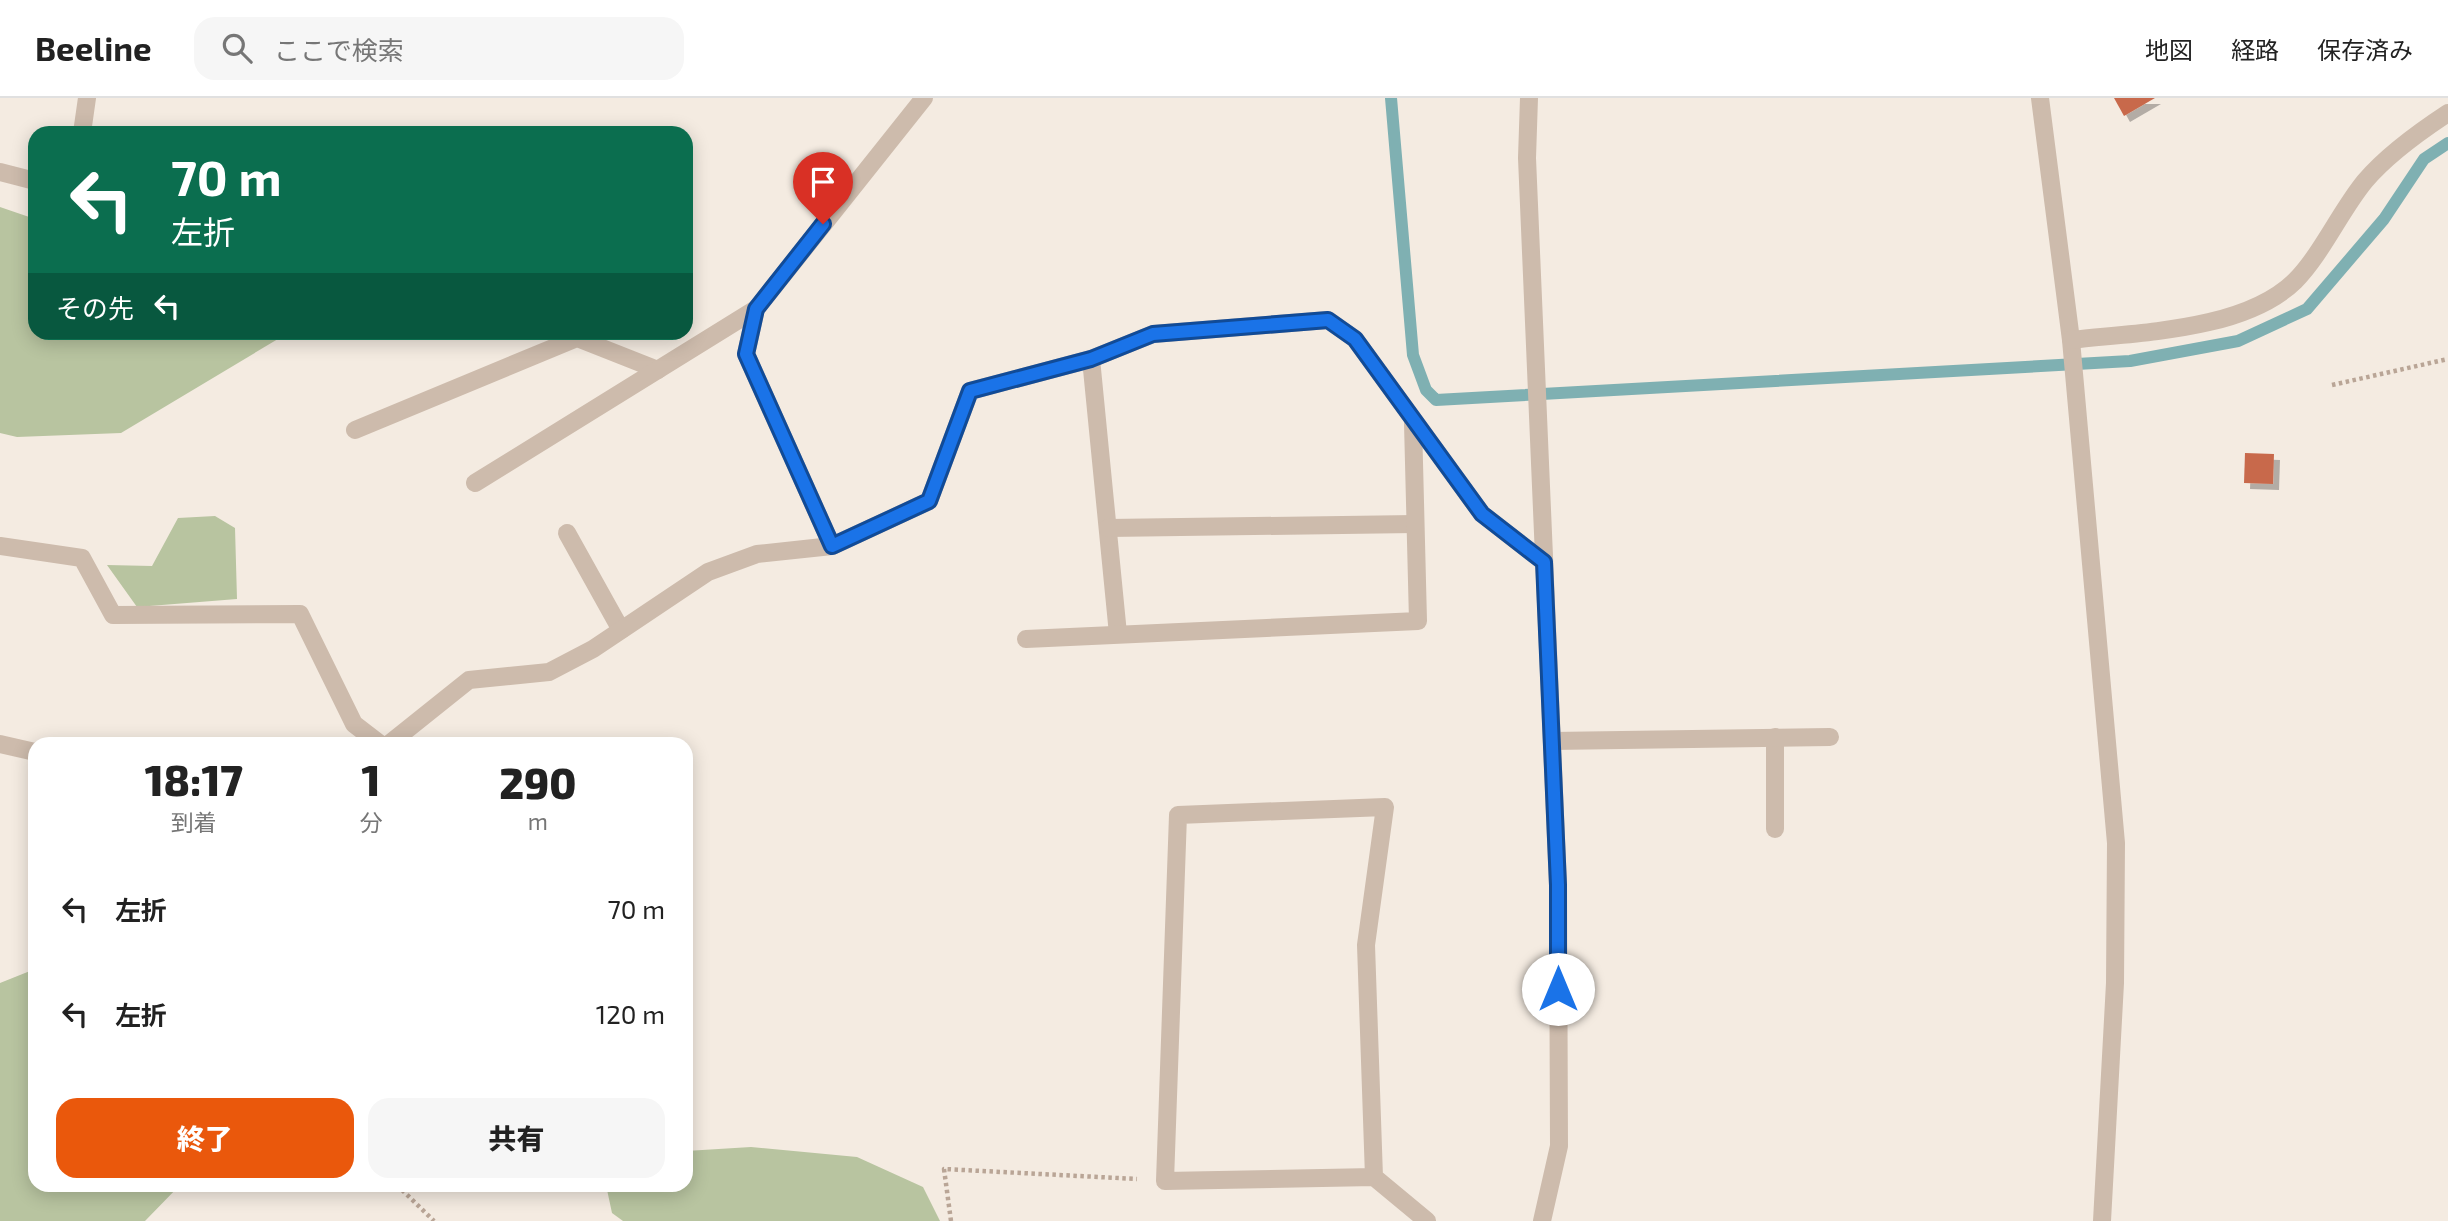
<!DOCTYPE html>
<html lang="ja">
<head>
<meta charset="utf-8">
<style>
  body { margin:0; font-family:"Exo 2","Noto Sans JP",sans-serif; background:#f6f6f6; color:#222; height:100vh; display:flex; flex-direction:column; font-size:26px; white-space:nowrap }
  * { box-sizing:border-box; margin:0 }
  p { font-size:23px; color:#767676 }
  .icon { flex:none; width:38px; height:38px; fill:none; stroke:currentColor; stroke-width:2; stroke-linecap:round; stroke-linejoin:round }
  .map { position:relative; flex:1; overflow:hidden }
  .details { position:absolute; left:28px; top:639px; width:665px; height:455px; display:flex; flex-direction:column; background:#fff; border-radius:21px; box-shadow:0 4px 18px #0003 }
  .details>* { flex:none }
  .banner { position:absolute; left:28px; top:28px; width:665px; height:214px; border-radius:21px; box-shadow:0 4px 18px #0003; background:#0b6e4f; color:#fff; overflow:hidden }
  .pin { position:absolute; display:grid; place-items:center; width:60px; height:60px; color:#fff; margin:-72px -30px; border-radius:50% 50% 50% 0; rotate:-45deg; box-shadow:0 0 7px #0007 }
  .pin .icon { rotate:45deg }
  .me { position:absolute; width:77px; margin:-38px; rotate:0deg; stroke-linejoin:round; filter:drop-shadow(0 0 5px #0008) }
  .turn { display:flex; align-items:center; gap:24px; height:147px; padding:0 28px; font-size:32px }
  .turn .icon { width:91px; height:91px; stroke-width:2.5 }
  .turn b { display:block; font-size:49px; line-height:60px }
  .then { display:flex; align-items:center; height:66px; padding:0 28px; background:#0003; gap:14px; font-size:26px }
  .eta { display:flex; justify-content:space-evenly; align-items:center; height:119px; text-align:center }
  .eta b { font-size:42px; font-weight:800; line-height:49px }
  .action { display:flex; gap:14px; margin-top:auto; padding:14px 28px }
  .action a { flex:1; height:80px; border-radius:21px; background:#ea580c; color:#fff; font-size:28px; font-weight:800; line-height:80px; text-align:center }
  .action a+a { background:#f6f6f6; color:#222 }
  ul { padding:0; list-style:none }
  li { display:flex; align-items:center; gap:21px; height:105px; padding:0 28px }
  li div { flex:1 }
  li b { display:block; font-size:26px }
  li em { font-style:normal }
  header { display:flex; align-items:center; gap:42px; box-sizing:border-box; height:98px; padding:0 35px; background:#fff; border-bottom:2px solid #e0e0e0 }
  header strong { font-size:33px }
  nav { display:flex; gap:38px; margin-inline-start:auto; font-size:24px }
  .search { width:490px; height:63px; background:#f6f6f6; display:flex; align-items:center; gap:18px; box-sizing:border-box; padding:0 24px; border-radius:21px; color:#767676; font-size:26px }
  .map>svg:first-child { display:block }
</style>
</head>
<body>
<header>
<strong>Beeline</strong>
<div class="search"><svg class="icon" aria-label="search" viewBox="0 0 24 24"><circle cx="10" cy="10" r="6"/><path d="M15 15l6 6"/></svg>ここで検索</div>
<nav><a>地図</a><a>経路</a><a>保存済み</a></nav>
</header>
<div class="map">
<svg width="2448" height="1123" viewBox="0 0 2448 1123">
  <defs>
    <filter id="shadow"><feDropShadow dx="6" dy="6" stdDeviation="0" flood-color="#0004"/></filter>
  </defs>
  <rect width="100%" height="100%" fill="#f4ebe1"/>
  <!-- green -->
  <g fill="#b8c4a0">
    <polygon points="0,109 35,121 35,234 288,235 121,335 17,339 0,335"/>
    <polygon points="215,418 235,430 237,501 137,509 107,467 152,468 178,420"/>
    <polygon points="35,871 35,1087 180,1087 145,1123 0,1123 0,885"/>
    <polygon points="751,1049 857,1059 923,1089 940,1123 623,1123 612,1115 606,1087 686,1087 686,1053"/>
  </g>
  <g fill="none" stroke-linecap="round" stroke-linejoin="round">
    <!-- stream -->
    <polyline stroke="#7fb0b2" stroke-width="12" points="1391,0 1413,257 1426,292 1436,302 2130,263 2238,243 2307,211 2384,121 2424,61 2448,45"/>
  </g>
  <!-- building -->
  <g fill="#c8694b" filter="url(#shadow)">
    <polygon points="2114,0 2155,0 2124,18"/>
    <polygon points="2245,355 2274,356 2273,386 2244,385"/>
  </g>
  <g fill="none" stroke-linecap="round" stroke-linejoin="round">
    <!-- path -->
    <g stroke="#b9a596" stroke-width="4.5" stroke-dasharray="3.5 3.5" stroke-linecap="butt">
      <polyline points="2332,287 2448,261"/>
      <polyline points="397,1087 434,1123"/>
      <polyline points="951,1123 944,1071 1137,1081"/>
    </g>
    <!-- minor -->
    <g stroke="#cdbbac" stroke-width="18">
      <polyline points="924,0 756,211 746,256 832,448 929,403 970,293 1091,261 1153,236 1328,222 1355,241 1482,416 1544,464"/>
      <polyline points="1529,0 1527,60 1558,787 1559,1048 1542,1123"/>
      <polyline points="2040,0 2071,242 2116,745 2115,885 2102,1123"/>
      <polyline points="82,35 87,0"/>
      <polyline points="0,74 35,83"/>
      <path d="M2071 242C2138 234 2244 233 2295 183 2321 157 2341 112 2365 83 2388 56 2419 34 2448 15"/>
      <polyline points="1091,261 1118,536"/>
      <polyline points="355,332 577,240 658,272"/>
      <polyline points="475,385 756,211"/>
      <polyline points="1108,430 1415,426"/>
      <polyline points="567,435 621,532"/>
      <polyline points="0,448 82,460 113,517 300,516 354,626 380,646"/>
      <polyline points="1026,541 1418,523 1413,325"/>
      <polyline points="1775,639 1775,731"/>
      <polyline points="1552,643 1830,639"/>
      <polyline points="0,646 35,654"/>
      <polyline points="389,646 469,582 549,574 593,551 708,474 757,456 832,448"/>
      <polyline points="1374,1079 1165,1083 1178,717 1385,709 1366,847 1374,1079 1427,1123"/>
    </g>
  </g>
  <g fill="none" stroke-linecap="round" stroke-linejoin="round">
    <defs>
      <polyline id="route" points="823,126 756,211 746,256 832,448 929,403 970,293 1091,261 1153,236 1328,222 1355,241 1482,416 1544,464 1558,787 1558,891"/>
    </defs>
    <!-- route casing -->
    <use href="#route" stroke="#114b97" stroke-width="18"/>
    <!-- route -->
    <use href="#route" stroke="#1a73e8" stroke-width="12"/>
  </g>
</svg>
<div class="pin" style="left:823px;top:126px;background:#d93025"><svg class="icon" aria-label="arrive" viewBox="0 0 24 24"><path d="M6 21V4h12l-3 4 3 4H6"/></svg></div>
<svg class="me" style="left:1558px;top:891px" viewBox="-20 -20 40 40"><circle r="19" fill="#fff"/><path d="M0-13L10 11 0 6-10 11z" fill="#1a73e8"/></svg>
<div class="banner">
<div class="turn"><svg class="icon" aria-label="left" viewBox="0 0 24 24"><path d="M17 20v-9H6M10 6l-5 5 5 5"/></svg><div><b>70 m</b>左折</div></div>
<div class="then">その先<svg class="icon" aria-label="left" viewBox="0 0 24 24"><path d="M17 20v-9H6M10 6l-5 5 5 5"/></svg></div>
</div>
<section class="details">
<div class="eta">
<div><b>18:17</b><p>到着</p></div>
<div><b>1</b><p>分</p></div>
<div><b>290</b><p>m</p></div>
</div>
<ul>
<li><svg class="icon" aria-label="left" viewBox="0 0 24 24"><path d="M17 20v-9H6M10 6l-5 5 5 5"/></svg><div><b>左折</b></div><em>70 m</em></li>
<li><svg class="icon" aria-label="left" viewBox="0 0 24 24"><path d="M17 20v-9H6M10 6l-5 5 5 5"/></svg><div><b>左折</b></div><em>120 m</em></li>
</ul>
<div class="action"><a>終了</a><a>共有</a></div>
</section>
</div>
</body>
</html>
